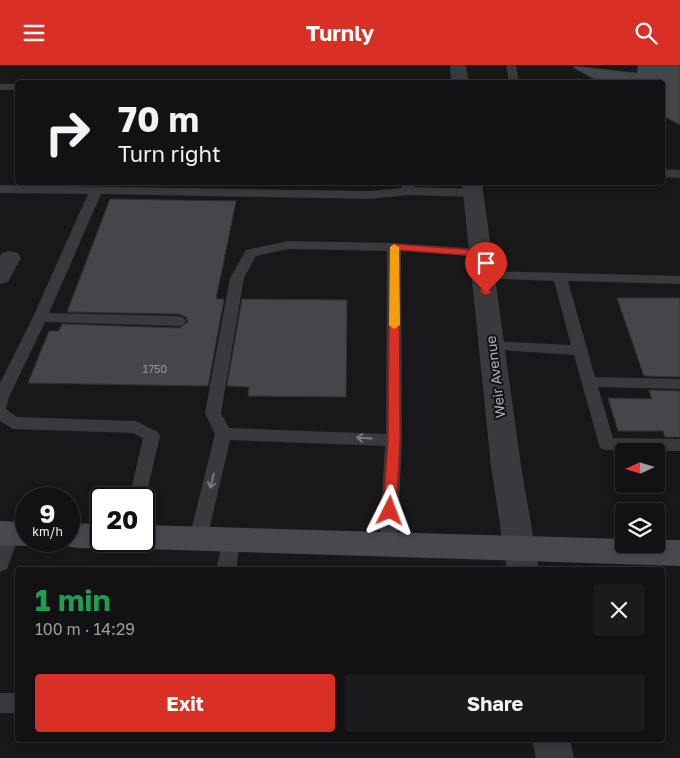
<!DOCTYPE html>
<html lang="en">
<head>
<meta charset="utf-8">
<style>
  body { margin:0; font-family:"Golos Text",sans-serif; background:#1b1b1d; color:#f1f3f6; height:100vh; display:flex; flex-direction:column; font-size:19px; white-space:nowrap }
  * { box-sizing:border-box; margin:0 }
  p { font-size:16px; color:#9c9ea0 }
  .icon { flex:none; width:28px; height:28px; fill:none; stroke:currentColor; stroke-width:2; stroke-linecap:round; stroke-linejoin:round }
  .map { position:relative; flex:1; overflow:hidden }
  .details { position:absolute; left:15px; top:502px; width:650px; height:175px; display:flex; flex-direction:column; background:#121214; border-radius:5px; box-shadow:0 2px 8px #0003,0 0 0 1px #313234 }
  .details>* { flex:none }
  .guide { position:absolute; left:15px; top:15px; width:650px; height:105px; border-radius:5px; box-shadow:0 2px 8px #0003,0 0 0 1px #313234; background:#121214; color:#f1f3f6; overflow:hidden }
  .needle { width:32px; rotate:266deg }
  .buttons { position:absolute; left:615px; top:378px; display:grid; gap:10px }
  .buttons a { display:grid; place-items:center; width:50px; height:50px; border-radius:5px; background:#121214; box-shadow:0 2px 8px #0003,0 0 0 1px #313234; font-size:25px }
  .speed { position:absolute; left:15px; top:422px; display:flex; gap:10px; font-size:25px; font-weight:700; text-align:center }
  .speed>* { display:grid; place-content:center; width:65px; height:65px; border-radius:50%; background:#121214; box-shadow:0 2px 8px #0003,0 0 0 1px #313234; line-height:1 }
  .speed small { font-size:12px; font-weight:400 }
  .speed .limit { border:2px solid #111; border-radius:8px; background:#fff; color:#111 }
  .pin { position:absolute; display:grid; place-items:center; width:42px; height:42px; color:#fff; margin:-51px -21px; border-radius:50% 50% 50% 0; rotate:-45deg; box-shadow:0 0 5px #0007 }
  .pin .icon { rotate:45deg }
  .me { position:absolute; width:55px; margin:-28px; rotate:3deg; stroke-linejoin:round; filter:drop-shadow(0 0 4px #0008) }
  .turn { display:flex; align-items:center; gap:18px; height:105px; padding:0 20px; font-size:22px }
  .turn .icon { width:65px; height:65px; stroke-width:2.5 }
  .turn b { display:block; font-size:35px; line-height:42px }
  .round { display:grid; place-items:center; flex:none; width:52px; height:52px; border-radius:5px; background:#1b1b1d }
  .overview { display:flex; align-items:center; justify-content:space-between; height:85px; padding:0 20px }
  h1 { font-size:30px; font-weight:700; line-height:38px; color:#1e9e55 }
  .primary-button { display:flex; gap:10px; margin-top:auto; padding:10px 20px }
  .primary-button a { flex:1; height:58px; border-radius:5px; background:#d93025; color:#fff; font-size:20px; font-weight:700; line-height:58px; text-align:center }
  .primary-button a+a { background:#1b1b1d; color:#f1f3f6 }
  header { display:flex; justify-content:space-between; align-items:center; height:65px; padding:0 20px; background:#d93025; color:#fff; font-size:22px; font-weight:700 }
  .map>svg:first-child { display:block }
</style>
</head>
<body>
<header><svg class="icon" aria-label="menu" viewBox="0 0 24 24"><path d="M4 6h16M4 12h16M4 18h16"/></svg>Turnly<svg class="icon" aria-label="search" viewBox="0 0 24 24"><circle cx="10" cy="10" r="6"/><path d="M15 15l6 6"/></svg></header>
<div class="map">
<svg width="680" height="693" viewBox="0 0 680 693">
  <rect width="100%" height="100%" fill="#18181a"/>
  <!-- building -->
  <g fill="#45464a" stroke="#323236">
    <polygon points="638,0 680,0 680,60 662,50 662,18 601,18 574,3 574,1 637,8"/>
    <polygon points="110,134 236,136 216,234 224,234 208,321 28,318 49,266 59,266 62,259 179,263 188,257 186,252 179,249 67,247"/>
    <polygon points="617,233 680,233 680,312 644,311"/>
    <polygon points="242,234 347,235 346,332 248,331 249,322 227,321"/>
    <polygon points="649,325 680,326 680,372 665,372 663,366 618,366 608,333 652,334"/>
  </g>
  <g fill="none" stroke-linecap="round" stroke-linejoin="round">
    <!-- lane -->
    <g fill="#393a3e" fill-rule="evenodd">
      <polygon points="506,0 516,0 519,18 509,18"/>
      <rect x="0" y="19" width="18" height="6"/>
      <polygon points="662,104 680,105 680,113 662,112"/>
      <polygon points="402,118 414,118 414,122 473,124 479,128 473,132 408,130 369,134 101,129 49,248 179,251 184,253 186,256 184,259 179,261 45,257 9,332 6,344 17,352 136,356 158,367 160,371 144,439 144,434 129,434 143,373 133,368 13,364 0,356 0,318 33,252 88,129 0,128 0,120 369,126 402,123"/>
      <path d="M288 176 394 178 482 184 489 188 482 192 401 186 402 375 397 480 395 485 388 487 381 485 379 480 385 381 230 375 207 474 205 479 198 481 191 479 189 474 215 369 205 348 230 213 246 185ZM288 184 387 186 386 369 229 363 221 348 244 213 256 191Z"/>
      <polygon points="484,206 680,211 680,219 568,216 595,312 680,314 680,324 598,322 613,373 680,374 680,386 606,385 600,383 574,290 487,284 484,281 487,278 492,276 571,280 554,216 479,213 477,210"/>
      <polygon points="11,461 18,463 20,468 7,504 0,507 0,473 4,463"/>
      <polygon points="231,468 238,470 240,475 236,505 216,505 224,470"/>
      <rect x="0" y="628" width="18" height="20"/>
    </g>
    <!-- street -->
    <g fill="#393a3e" fill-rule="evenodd">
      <polygon points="450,0 466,0 469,18 451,18"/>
      <polygon points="462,118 482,118 521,401 539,505 507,505 491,401"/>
      <polygon points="10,186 18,188 21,193 8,217 0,219 0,191 2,188"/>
      <polygon points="532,675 570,675 574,693 536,693"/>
    </g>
    <!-- secondary -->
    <g fill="#47494e" fill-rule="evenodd">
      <polygon points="0,456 26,457 26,476 38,476 37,478 26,481 0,480"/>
      <path d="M69 458 101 459V476H114L112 480C95 485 75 484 58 479L57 476H69Z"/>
      <polygon points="144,460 624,474 624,479 656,479 656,475 680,475 680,501 144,484 133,481 131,476 144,476"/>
    </g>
  </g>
  <!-- one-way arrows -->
  <defs><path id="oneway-shaft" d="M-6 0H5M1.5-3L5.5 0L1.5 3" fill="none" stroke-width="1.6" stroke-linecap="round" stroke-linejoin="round" transform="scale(1.25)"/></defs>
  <g stroke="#787b81">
    <use href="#oneway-shaft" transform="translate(364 373) rotate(-177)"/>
    <use href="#oneway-shaft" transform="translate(212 416) rotate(104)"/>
  </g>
  <!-- route -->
  <polygon fill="#d93025" stroke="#8d1f18" points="394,179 485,186 491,228 486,230 481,228 477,191 399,185 400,375 396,446 394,449 385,449 383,446 388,375 390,182"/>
  <!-- slow -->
  <polygon fill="#f59e0b" points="394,179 399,182 400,260 394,264 389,260 390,182"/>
  <g text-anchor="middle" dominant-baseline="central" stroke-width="4" stroke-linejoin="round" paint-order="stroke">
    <!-- number labels -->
    <g font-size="11" fill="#92969c">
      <text x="155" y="303">1750</text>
    </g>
    <!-- street labels -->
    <g font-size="14" fill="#abb0b8" stroke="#131315">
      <text transform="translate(495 312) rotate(-97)">Weir Avenue</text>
    </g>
  </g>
</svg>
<div class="buttons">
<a><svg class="needle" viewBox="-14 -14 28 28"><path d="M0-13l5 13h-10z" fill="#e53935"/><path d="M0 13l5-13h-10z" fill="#9c9ea0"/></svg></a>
<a><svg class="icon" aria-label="layers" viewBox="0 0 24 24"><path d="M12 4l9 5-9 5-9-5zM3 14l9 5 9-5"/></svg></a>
</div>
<div class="speed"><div>9<small>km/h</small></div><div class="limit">20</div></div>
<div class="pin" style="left:486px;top:228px;background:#d93025"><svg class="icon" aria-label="arrive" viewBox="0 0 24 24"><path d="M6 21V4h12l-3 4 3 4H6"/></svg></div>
<svg class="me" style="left:390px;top:446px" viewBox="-20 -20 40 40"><path d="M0-17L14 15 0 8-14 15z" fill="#d93025" stroke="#fff" stroke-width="4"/></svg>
<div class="guide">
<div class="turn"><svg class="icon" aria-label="right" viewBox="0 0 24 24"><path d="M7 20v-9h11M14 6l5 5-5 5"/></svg><div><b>70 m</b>Turn right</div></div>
</div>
<section class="details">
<div class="overview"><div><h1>1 min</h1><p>100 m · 14:29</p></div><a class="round"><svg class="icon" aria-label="close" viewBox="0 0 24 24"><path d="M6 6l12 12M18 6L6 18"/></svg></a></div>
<div class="primary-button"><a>Exit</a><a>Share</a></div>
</section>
</div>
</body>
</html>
